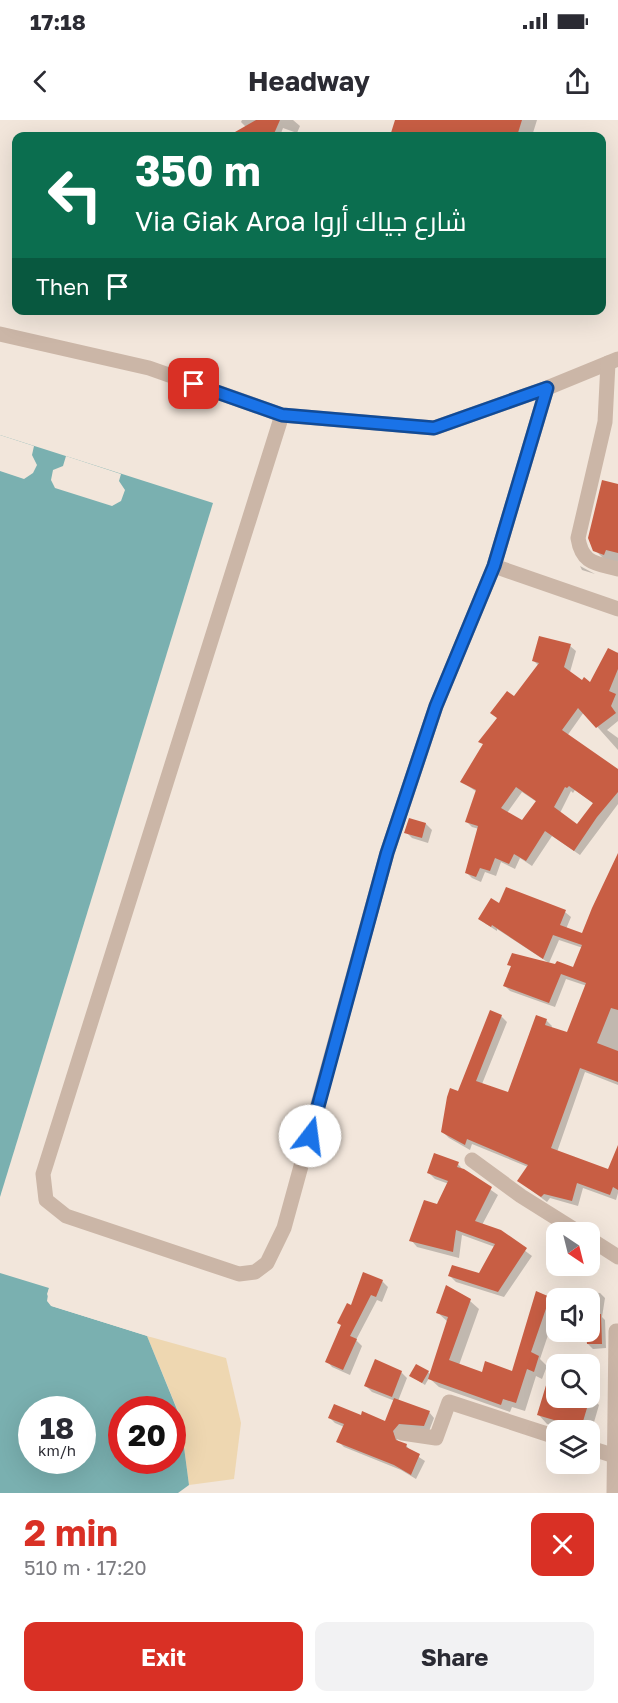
<!DOCTYPE html>
<html lang="en">
<head>
<meta charset="utf-8">
<style>
  body { margin:0; font-family:"Golos Text",Cairo,sans-serif; background:#f2f2f3; color:#2b2b33; height:100vh; display:flex; flex-direction:column; font-size:22px; white-space:nowrap }
  * { box-sizing:border-box; margin:0 }
  p { font-size:20px; color:#7c7c81 }
  .icon { flex:none; width:33px; height:33px; fill:none; stroke:currentColor; stroke-width:2; stroke-linecap:round; stroke-linejoin:round }
  .map { position:relative; height:1373px; overflow:hidden }
  .drawer { display:flex; flex-direction:column; background:#fff; flex:1 }
  .drawer>* { flex:none }
  .banner { position:absolute; left:12px; top:12px; width:594px; height:183px; border-radius:12px; box-shadow:0 6px 24px #0002; background:#0b6e4f; color:#fff; overflow:hidden }
  .needle { width:39px; rotate:145deg }
  .buttons { position:absolute; left:546px; top:1102px; display:grid; gap:12px }
  .buttons a { display:grid; place-items:center; width:54px; height:54px; border-radius:12px; background:#fff; box-shadow:0 6px 24px #0002; font-size:30px }
  .speed { position:absolute; left:18px; top:1276px; display:flex; gap:12px; font-size:30px; font-weight:700; text-align:center }
  .speed>* { display:grid; place-content:center; width:78px; height:78px; border-radius:50%; background:#fff; box-shadow:0 6px 24px #0002; line-height:1 }
  .speed small { font-size:15px; font-weight:400 }
  .speed .limit { border:9px solid #d22; background:#fff; color:#111 }
  .pin { position:absolute; display:grid; place-items:center; width:51px; height:51px; color:#fff; margin:-26px; border-radius:12px; box-shadow:0 3px 9px #0006 }
  .me { position:absolute; width:66px; margin:-33px; rotate:15deg; stroke-linejoin:round; filter:drop-shadow(0 0 4px #0008) }
  .turn { display:flex; align-items:center; gap:21px; height:126px; padding:0 24px; font-size:27px }
  .turn .icon { width:78px; height:78px; stroke-width:2.5 }
  .turn b { display:block; font-size:42px; line-height:51px }
  .then { display:flex; align-items:center; height:57px; padding:0 24px; background:#0003; gap:12px; font-size:22px }
  .round { display:grid; place-items:center; flex:none; width:63px; height:63px; border-radius:12px; background:#f2f2f3 }
  .headline { display:flex; align-items:center; justify-content:space-between; height:102px; padding:0 24px }
  h1 { font-size:36px; font-weight:700; line-height:45px; color:#d93025 }
  .action { display:flex; gap:12px; margin-top:auto; padding:12px 24px }
  .action a { flex:1; height:69px; border-radius:12px; background:#d93025; color:#fff; font-size:24px; font-weight:700; line-height:69px; text-align:center }
  .action a+a { background:#f2f2f3; color:#2b2b33 }
  .status { display:flex; justify-content:space-between; align-items:center; height:42px; padding:0 30px; background:#fff; direction:ltr }
  .status svg { height:16px; fill:currentColor }
  header { display:flex; justify-content:space-between; align-items:center; height:78px; padding:0 24px; background:#fff; font-size:27px; font-weight:700 }
  .map>svg:first-child { display:block }
</style>
</head>
<body>
<div class="status"><b>17:18</b><svg viewBox="0 0 49 12"><path d="M0 12V9h3v3zM5 12V6h3v6zM10 12V3h3v9zM15 12V0h3v12zM26 1h20v11H26zM47 4h2v5h-2z"/></svg></div>
<header><svg class="icon" aria-label="back" viewBox="0 0 24 24"><path d="M15 5l-7 7 7 7"/></svg>Headway<svg class="icon" aria-label="share" viewBox="0 0 24 24"><path d="M12 15V3M7 8l5-5 5 5M5 13v7h14v-7"/></svg></header>
<div class="map">
<svg width="618" height="1373" viewBox="0 0 618 1373">
  <rect width="100%" height="100%" fill="#f2e6db"/>
  <!-- sand -->
  <polygon fill="#eed7b1" points="147,1216 226,1238 241,1303 234,1359 189,1365 180,1296"/>
  <!-- water -->
  <g fill="#7ab0b0" fill-rule="evenodd">
    <polygon points="0,315 213,383 0,1077"/>
    <path d="M0 1153 49 1168 47 1174 52 1186 147 1216 180 1297 189 1365 178 1373H0ZM32 1290H82V1341H32ZM122 1290H172V1341H122Z"/>
  </g>
  <!-- pier -->
  <g fill="#f2e6db">
    <polygon points="0,315 34,326 32,335 37,345 33,353 24,359 0,351"/>
    <polygon points="66,336 121,354 119,361 125,370 121,381 112,386 55,368 51,360 53,350 63,346"/>
    <polygon points="49,1168 52,1168 50,1180 53,1183 148,1213 151,1217 51,1186 47,1181"/>
  </g>
  <!-- shadow -->
  <g fill="#0003" fill-rule="evenodd">
    <polygon points="242,0 293,0 300,6 297,13 283,8 280,16 231,16 246,7 241,2"/>
    <polygon points="397,0 537,0 532,16 392,16"/>
    <polygon points="618,366 618,441 616,446 607,442 595,430"/>
    <polygon points="580,446 595,454 582,450"/>
    <path d="M570 526 576 531 570 552 583 562 591 564 618 532V601L607 610 618 618V630L584 592 567 616 618 651V684L580 735 552 716 532 746 520 738 515 749 501 742 496 756 485 752 481 762 472 758 466 752 479 709 472 707 467 702 477 672 462 662 484 625 480 621 539 546 534 541ZM575 670 594 684 578 706 560 693 571 671 573 673ZM522 672 537 682 522 702 507 693Z"/>
    <polygon points="410,700 426,704 432,710 428,723 412,718 406,712"/>
    <polygon points="618,737 618,965 585,952 557,1032 609,1051 618,1028 618,1073 616,1080 583,1068 578,1086 550,1078 547,1082 519,1061 528,1047 472,1024 470,1030 449,1018 443,1012 459,973 501,896 507,902 482,964 509,974 546,900 552,906 551,909 568,914 587,866 566,859 555,887 510,871 505,866 512,847 509,844 574,849 583,828 559,820 549,843 497,809 497,811 486,804 480,799 500,785 565,792 571,797 566,809 583,815"/>
    <polygon points="458,1044 464,1051 498,1075 482,1105 500,1112 532,1136 504,1177 456,1162 450,1156 480,1155 495,1127 462,1115 459,1138 417,1127 411,1120 438,1086 449,1064 435,1059 428,1052"/>
    <polygon points="382,1161 388,1167 382,1182 377,1180 356,1220 362,1226 350,1255 332,1247 327,1241 352,1187"/>
    <polygon points="589,1172 600,1173 605,1178 602,1197 605,1200 606,1228 593,1229 588,1224"/>
    <polygon points="550,1178 556,1185 556,1191 540,1239 547,1246 542,1259 536,1256 525,1291 512,1287 510,1292 439,1267 429,1258 425,1265 411,1256 428,1252 431,1255 448,1202 437,1192 470,1181 479,1189 459,1245 483,1254 513,1253"/>
    <polygon points="401,1252 407,1258 398,1281 429,1292 434,1298 429,1311 397,1319 399,1323 406,1325 411,1332 425,1341 416,1359 401,1350 344,1327 338,1321 344,1307 335,1303 330,1298 361,1297 386,1303 395,1281 372,1272 366,1266"/>
    <polygon points="548,1264 556,1266 556,1278 590,1278 590,1276 599,1285 590,1316 590,1311 573,1311 547,1304 538,1294"/>
  </g>
  <!-- building -->
  <g fill="#c85e44" fill-rule="evenodd">
    <polygon points="256,0 280,0 273,16 228,16"/>
    <polygon points="395,0 522,0 517,16 390,16"/>
    <polygon points="602,360 618,364 618,433 606,430 604,435 593,431 588,418"/>
    <path d="M539 516 571 524 564 547 582 560 584 557 590 562 608 528 618 533V549L609 571 616 574 611 586 616 593 596 608 578 588 562 610 618 649V672L597 697 574 731 545 711 526 741 514 734 509 744 495 738 490 751 480 748 476 757 465 753 478 706 465 702 476 670 460 662 483 624 478 622 497 598 490 593 507 571 514 576 539 543 532 541ZM569 666 593 683 577 704 554 687 565 667 567 668ZM516 667 536 681 522 700 501 688Z"/>
    <polygon points="409,698 426,703 422,718 404,713"/>
    <polygon points="618,733 618,890 611,888 597,923 618,931 618,962 580,948 551,1028 608,1049 618,1025 618,1070 613,1067 610,1075 577,1063 572,1081 544,1074 541,1077 517,1061 528,1045 467,1019 465,1025 441,1012 447,977 450,968 458,971 490,890 502,895 476,961 508,972 536,895 547,899 545,905 567,912 586,863 561,854 549,883 503,866 511,846 507,845 512,833 555,844 557,841 573,847 582,825 553,815 543,839 492,805 491,807 478,799 491,778 499,783 506,767 566,790 560,805 582,813 592,788"/>
    <polygon points="434,1033 459,1042 457,1047 464,1049 492,1067 475,1101 501,1110 527,1128 498,1172 448,1156 452,1145 479,1153 495,1124 456,1110 453,1132 409,1121 424,1080 437,1084 448,1061 427,1053"/>
    <polygon points="363,1152 383,1160 376,1177 371,1175 350,1216 357,1219 343,1250 325,1242 341,1205 337,1203 347,1183 351,1185"/>
    <polygon points="446,1165 471,1179 449,1240 482,1252 485,1241 512,1251 536,1171 550,1177 531,1232 539,1236 534,1252 527,1249 516,1283 503,1279 501,1285 428,1259 448,1197 436,1193"/>
    <polygon points="590,1194 601,1194 602,1224 587,1224 586,1212 590,1212"/>
    <polygon points="375,1239 402,1251 392,1277 364,1266"/>
    <polygon points="416,1244 429,1251 422,1263 409,1256"/>
    <polygon points="547,1262 556,1265 556,1278 590,1278 581,1308 537,1295"/>
    <polygon points="394,1278 430,1291 424,1306 399,1304 393,1311 396,1320 407,1324 406,1327 420,1334 411,1355 394,1345 336,1322 344,1304 328,1298 334,1284 361,1295 362,1291 385,1301"/>
  </g>
  <g fill="none" stroke-linecap="round" stroke-linejoin="round">
    <!-- minor -->
    <g stroke="#cbb6a7" stroke-width="15">
      <polyline points="0,214 149,248 282,295 434,308 547,268 618,239"/>
      <path d="M608 243 605 302 578 418C582 444 596 443 618 449"/>
      <polyline points="547,268 494,446 618,489"/>
      <polyline points="282,295 43,1054 46,1080 66,1096 239,1154 255,1152 267,1143 284,1108 387,733 436,586 494,446"/>
      <polyline points="472,1040 521,1076 580,1113"/>
      <polyline points="590,1119 618,1137"/>
      <polyline points="402,1313 436,1318 449,1282 556,1317"/>
      <polyline points="590,1328 615,1336"/>
      <polyline points="614,1373 616,1211 618,1211"/>
    </g>
  </g>
  <g fill="none" stroke-linecap="round" stroke-linejoin="round">
    <defs>
      <polyline id="route" points="194,264 282,295 434,308 547,268 494,446 436,586 387,733 310,1016"/>
    </defs>
    <!-- route casing -->
    <use href="#route" stroke="#114b97" stroke-width="15"/>
    <!-- route -->
    <use href="#route" stroke="#1a73e8" stroke-width="10"/>
  </g>
</svg>
<div class="buttons">
<a><svg class="needle" viewBox="-14 -14 28 28"><path d="M0-13l5 13h-10z" fill="#e53935"/><path d="M0 13l5-13h-10z" fill="#7c7c81"/></svg></a>
<a><svg class="icon" aria-label="sound" viewBox="0 0 24 24"><path d="M4 9h4l5-4v14l-5-4H4zM17 9q2 3 0 6"/></svg></a>
<a><svg class="icon" aria-label="search" viewBox="0 0 24 24"><circle cx="10" cy="10" r="6"/><path d="M15 15l6 6"/></svg></a>
<a><svg class="icon" aria-label="layers" viewBox="0 0 24 24"><path d="M12 4l9 5-9 5-9-5zM3 14l9 5 9-5"/></svg></a>
</div>
<div class="speed"><div>18<small>km/h</small></div><div class="limit">20</div></div>
<div class="pin" style="left:194px;top:264px;background:#d93025"><svg class="icon" aria-label="arrive" viewBox="0 0 24 24"><path d="M6 21V4h12l-3 4 3 4H6"/></svg></div>
<svg class="me" style="left:310px;top:1016px" viewBox="-20 -20 40 40"><circle r="19" fill="#fff"/><path d="M0-13L10 11 0 6-10 11z" fill="#1a73e8"/></svg>
<div class="banner">
<div class="turn"><svg class="icon" aria-label="left" viewBox="0 0 24 24"><path d="M17 20v-9H6M10 6l-5 5 5 5"/></svg><div><b>350 m</b>Via Giak Aroa شارع جياك أروا</div></div>
<div class="then">Then<svg class="icon" aria-label="arrive" viewBox="0 0 24 24"><path d="M6 21V4h12l-3 4 3 4H6"/></svg></div>
</div>
</div>
<section class="drawer">
<div class="headline"><div><h1>2 min</h1><p>510 m · 17:20</p></div><a class="round" style="background:#d93025;color:#fff"><svg class="icon" aria-label="close" viewBox="0 0 24 24"><path d="M6 6l12 12M18 6L6 18"/></svg></a></div>
<div class="action"><a>Exit</a><a>Share</a></div>
</section>
</body>
</html>
